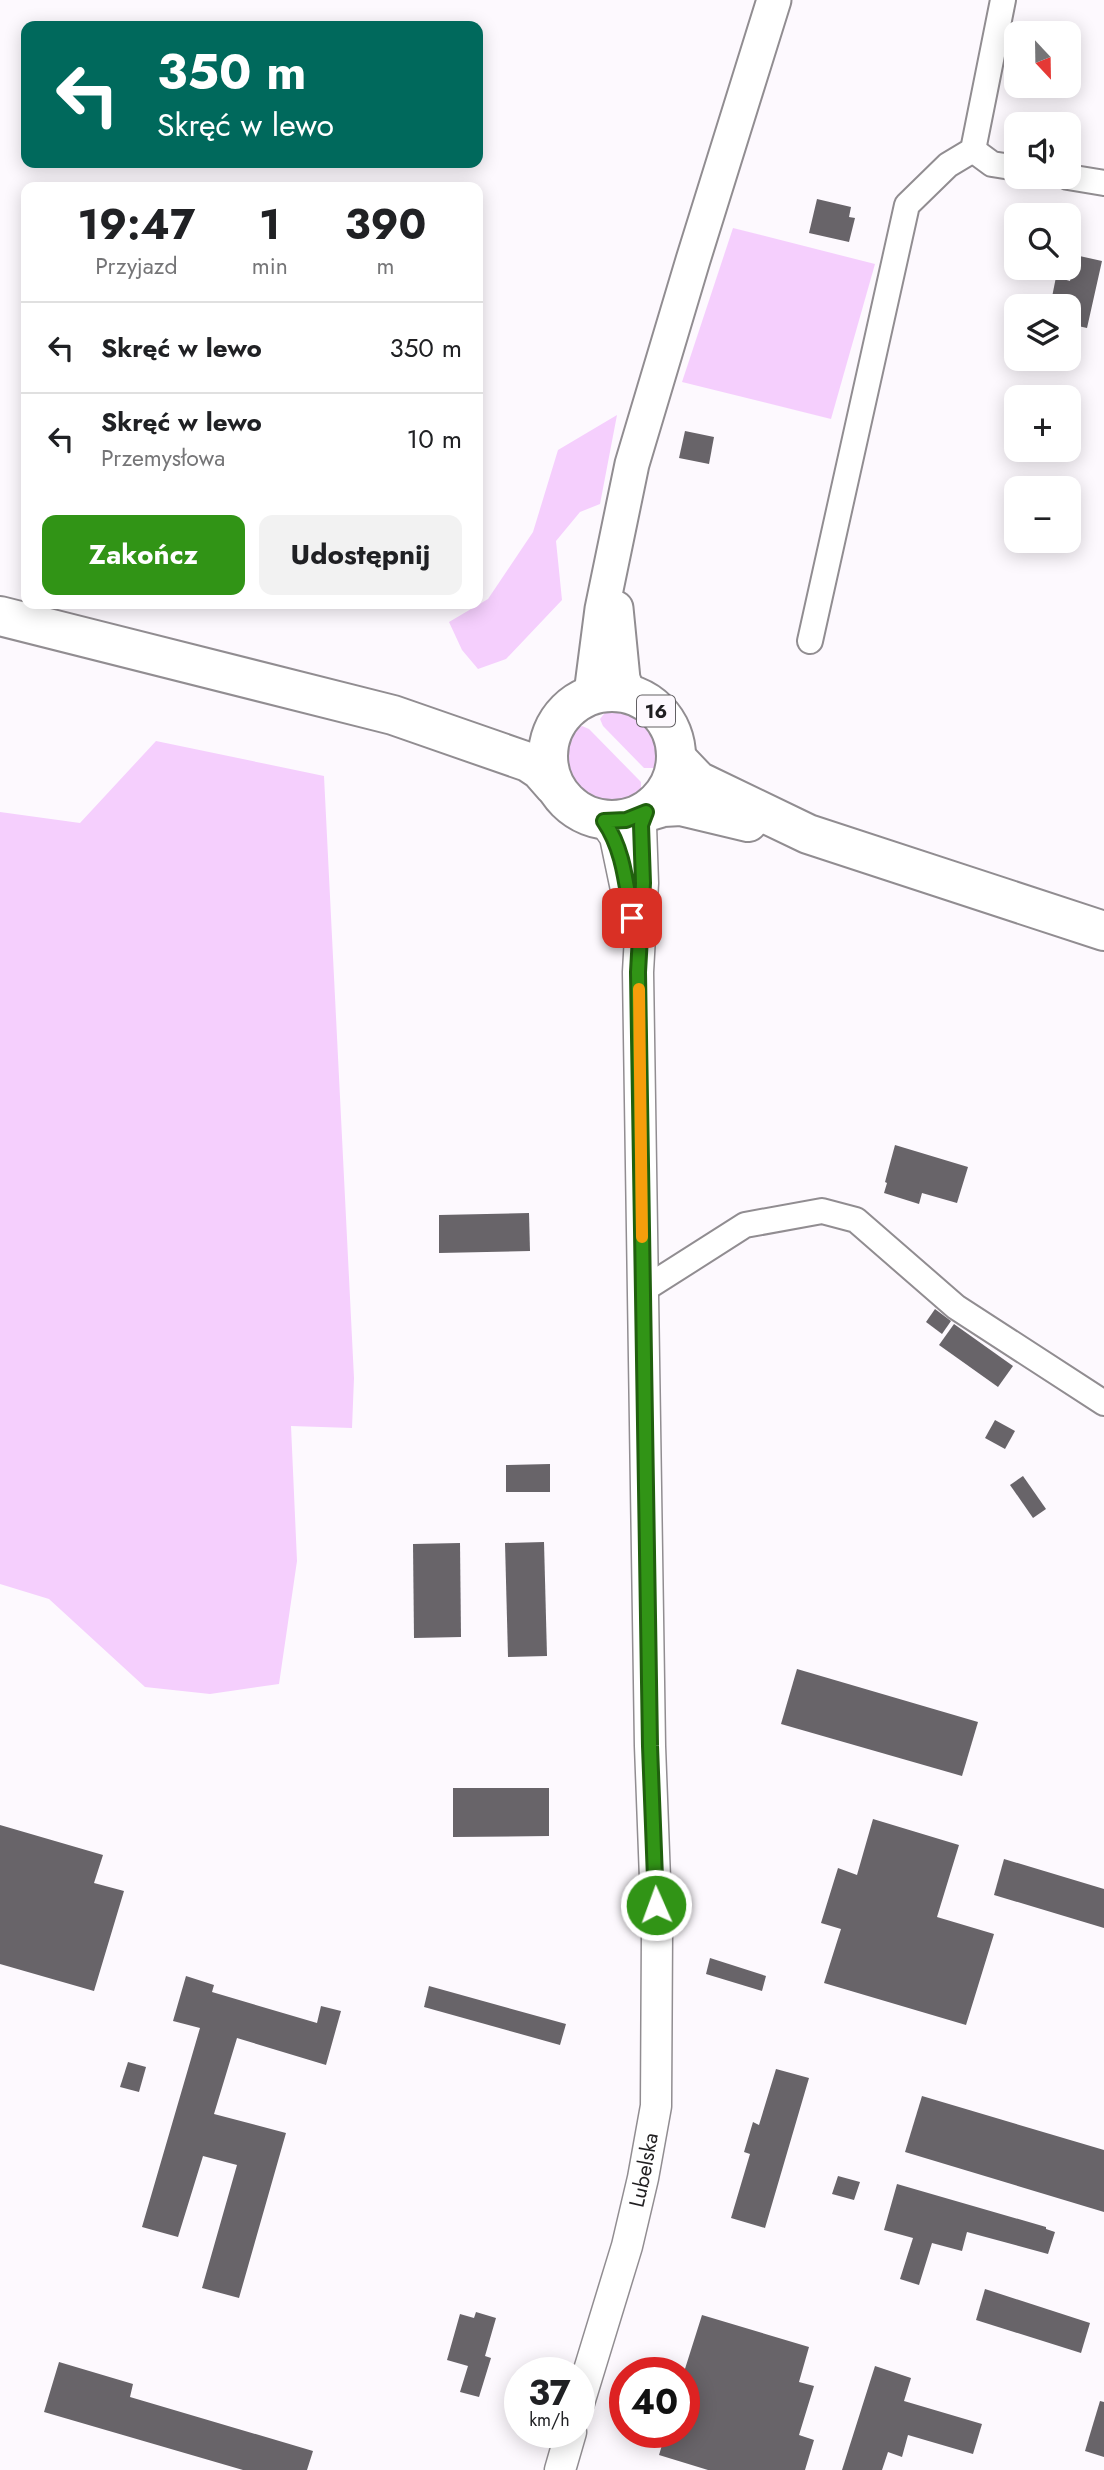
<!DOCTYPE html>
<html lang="pl">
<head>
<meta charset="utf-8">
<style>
  body { margin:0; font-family:Jost,sans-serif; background:#f2f2f2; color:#202124; height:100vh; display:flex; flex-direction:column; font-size:26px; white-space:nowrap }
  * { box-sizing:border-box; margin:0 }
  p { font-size:23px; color:#757577 }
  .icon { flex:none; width:38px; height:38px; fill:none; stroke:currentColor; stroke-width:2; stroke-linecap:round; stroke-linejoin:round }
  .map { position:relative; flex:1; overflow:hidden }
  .sheet { position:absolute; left:21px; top:182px; width:462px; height:427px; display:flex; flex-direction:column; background:#fff; border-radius:14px; box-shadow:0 4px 18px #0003 }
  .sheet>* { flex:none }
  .guide { position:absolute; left:21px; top:21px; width:462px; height:147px; border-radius:14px; box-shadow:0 4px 18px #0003; background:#00695c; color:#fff; overflow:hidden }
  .needle { width:46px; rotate:158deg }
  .buttons { position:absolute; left:1004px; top:21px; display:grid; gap:14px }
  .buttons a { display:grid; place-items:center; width:77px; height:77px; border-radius:14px; background:#fff; box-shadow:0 4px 18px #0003; font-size:35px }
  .speed { position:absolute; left:504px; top:2357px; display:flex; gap:14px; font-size:35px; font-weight:700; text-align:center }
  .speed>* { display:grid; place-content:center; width:91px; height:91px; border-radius:50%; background:#fff; box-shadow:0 4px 18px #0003; line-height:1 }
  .speed small { font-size:18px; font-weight:400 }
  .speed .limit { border:10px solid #d22; background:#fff; color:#111 }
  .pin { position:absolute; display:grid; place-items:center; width:60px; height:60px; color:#fff; margin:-30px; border-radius:14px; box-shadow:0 4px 10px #0006 }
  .me { position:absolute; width:77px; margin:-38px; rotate:358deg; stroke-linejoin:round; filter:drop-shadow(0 0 5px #0008) }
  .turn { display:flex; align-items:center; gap:24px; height:147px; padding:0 21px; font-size:32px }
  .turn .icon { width:91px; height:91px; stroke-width:2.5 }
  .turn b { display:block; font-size:49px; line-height:60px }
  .eta { display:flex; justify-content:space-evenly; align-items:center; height:119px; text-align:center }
  .eta b { font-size:42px; font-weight:700; line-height:49px }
  .primary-button { display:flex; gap:14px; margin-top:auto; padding:14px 21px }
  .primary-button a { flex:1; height:80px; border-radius:14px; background:#319416; color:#fff; font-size:28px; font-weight:700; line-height:80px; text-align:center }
  .primary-button a+a { background:#f2f2f2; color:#202124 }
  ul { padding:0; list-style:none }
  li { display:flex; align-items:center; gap:21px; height:91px; padding:0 21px; border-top:2px solid #e0e0e0 }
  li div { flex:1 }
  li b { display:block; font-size:26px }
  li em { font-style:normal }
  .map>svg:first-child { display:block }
</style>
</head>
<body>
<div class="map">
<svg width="1104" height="2470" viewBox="0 0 1104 2470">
  <rect width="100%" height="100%" fill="#fdf9fe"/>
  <!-- green -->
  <g fill="#f5cffd">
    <polygon points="733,228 875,264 831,419 682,382"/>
    <polygon points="617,415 600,504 580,512 556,541 562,600 506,659 478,669 462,650 449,622 488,599 533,532 558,450"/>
    <path d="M607 710C630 709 653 722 658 747 659 755 659 762 654 768H644L603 726 600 719Z"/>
    <path d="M582 726 589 729 641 782V791C636 797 630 800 622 802 578 813 555 766 574 729Z"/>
    <polygon points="156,741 324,776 354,1378 352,1428 291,1426 297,1561 279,1684 210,1694 145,1687 49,1599 0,1584 0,812 80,823"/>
  </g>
  <!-- building -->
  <g fill="#686469">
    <polygon points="817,199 851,207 849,217 855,218 849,242 809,233"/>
    <polygon points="1075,255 1102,261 1087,328 1069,324 1069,306 1065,306 1066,300 1052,297 1056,277 1070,281"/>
    <polygon points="685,431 714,437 709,464 679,458"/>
    <polygon points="895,1145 968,1167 957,1203 922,1193 919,1204 884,1193 887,1183 885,1182"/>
    <polygon points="529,1213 530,1251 439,1253 439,1215"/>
    <polygon points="935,1309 951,1321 942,1334 926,1322"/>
    <polygon points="954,1324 1013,1366 998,1387 939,1345"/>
    <polygon points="995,1420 1015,1431 1005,1449 985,1438"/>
    <polygon points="550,1464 550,1492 506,1492 506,1465"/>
    <polygon points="1023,1476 1046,1509 1033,1518 1010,1485"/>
    <polygon points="544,1542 547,1656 508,1657 505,1543"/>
    <polygon points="460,1543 461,1637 414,1638 413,1544"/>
    <polygon points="797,1669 978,1722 962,1776 781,1724"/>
    <polygon points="453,1788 549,1788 549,1836 453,1837"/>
    <polygon points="873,1819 959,1845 937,1917 994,1934 966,2025 824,1983 841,1929 821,1923 838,1868 857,1875"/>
    <polygon points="0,1825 103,1855 94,1883 124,1891 94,1991 0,1964"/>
    <polygon points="1004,1859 1104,1889 1104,1928 994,1895"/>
    <polygon points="710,1958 766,1976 762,1991 706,1974"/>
    <polygon points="186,1976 214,1985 212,1992 317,2023 321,2006 341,2011 326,2065 237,2038 214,2114 286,2133 239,2298 202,2288 237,2165 203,2156 178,2237 142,2227 200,2028 173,2021"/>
    <polygon points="429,1986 566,2024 560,2045 424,2007"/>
    <polygon points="128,2062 146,2067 139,2092 120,2087"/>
    <polygon points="776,2069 809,2078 765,2228 731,2218 750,2154 744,2152 753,2122 759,2125"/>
    <polygon points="922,2096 1104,2150 1104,2212 905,2152"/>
    <polygon points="838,2176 860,2182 854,2200 832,2194"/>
    <polygon points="897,2184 1046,2227 1046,2229 1055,2232 1048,2254 967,2232 962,2251 932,2243 919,2285 900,2279 913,2238 884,2230"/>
    <polygon points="985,2289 1090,2323 1081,2353 976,2320"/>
    <polygon points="476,2312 496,2318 485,2356 491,2358 479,2397 460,2392 468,2366 447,2360 460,2314 474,2318"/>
    <polygon points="702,2315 809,2347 799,2382 814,2386 799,2435 814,2440 805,2470 708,2470 659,2455 666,2432 684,2432 684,2372"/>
    <polygon points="59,2362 133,2384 130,2397 313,2451 307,2470 243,2470 44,2412"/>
    <polygon points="875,2366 911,2378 904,2401 982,2424 973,2454 908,2435 902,2457 888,2452 882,2470 842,2470"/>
    <polygon points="1100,2401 1104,2402 1104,2457 1085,2451"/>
  </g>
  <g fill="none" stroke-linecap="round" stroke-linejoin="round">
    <defs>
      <g id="minor">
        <polyline points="973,150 992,164 1017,168"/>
        <polyline points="1068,177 1104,183"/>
        <polyline points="810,641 907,205 948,165 973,150 1003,0"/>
        <polyline points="643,1290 745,1225 822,1211 856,1220 956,1307 1104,1403"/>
      </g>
      <g id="tertiary">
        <polyline points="604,821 615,837 628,899"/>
        <path id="s1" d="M579 2403 627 2246 643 2178 656 2106 657 1932 650 1746 638 972 643 883 641 825 646 812"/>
        <polyline points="560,2470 571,2432"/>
      </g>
      <g id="secondary">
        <polyline points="616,608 623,679 629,694"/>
        <polyline points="587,697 592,686 602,609 632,464 693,260 774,0"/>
      </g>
      <g id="primary">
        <polyline points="0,616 393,715 528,762 540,770 554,786"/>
        <circle cx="612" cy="756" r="64"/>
        <polyline points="676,758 698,781 808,834 1104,931"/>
        <polyline points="646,812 663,807 681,806 748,822"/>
      </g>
    </defs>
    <!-- minor casing -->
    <use href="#minor" stroke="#918d91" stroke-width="28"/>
    <!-- tertiary casing -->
    <use href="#tertiary" stroke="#918d91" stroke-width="33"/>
    <!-- secondary casing -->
    <use href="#secondary" stroke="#918d91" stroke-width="37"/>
    <!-- primary casing -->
    <use href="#primary" stroke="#918d91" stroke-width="42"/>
    <!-- minor -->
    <use href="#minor" stroke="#fff" stroke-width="24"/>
    <!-- tertiary -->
    <use href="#tertiary" stroke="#fff" stroke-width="30"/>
    <!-- secondary -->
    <use href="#secondary" stroke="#fff" stroke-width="33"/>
    <!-- primary -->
    <use href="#primary" stroke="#fff" stroke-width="38"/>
  </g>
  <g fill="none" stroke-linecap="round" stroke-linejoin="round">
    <defs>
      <path id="route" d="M632 918C626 885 624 850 604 821L626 820 646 812 641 825 643 883 638 972 650 1746 656 1905"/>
    </defs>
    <!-- route casing -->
    <use href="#route" stroke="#20600e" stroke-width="18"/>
    <!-- route -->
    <use href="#route" stroke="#319416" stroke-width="12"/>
    <!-- slow -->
    <polyline stroke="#f59e0b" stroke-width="12" points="639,989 642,1237"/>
  </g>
  <g text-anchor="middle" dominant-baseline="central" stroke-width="7" stroke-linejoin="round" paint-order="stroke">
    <!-- shield labels -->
    <rect fill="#fdf9fe" stroke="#626063" stroke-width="2" x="637" y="695.5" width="38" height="31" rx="5"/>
    <g font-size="19" font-weight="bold" fill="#201f21">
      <text x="656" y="711">16</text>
    </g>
    <!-- street labels -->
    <g font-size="21" fill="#201f21" stroke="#fdf9fe">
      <text stroke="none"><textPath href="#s1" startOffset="242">Lubelska</textPath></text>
    </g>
  </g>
</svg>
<div class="buttons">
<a><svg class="needle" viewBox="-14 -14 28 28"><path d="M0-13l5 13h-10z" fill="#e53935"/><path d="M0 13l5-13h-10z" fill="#757577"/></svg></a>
<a><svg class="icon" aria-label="sound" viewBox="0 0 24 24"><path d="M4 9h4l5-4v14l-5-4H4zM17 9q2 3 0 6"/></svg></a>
<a><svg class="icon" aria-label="search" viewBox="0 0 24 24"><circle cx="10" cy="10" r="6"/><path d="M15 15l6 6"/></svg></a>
<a><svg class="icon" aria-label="layers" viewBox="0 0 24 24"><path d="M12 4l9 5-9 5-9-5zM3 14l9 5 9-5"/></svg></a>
<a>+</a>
<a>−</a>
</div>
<div class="speed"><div>37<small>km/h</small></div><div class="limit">40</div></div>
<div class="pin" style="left:632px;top:918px;background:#d93025"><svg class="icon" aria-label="arrive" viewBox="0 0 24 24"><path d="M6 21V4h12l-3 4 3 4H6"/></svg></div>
<svg class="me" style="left:656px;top:1905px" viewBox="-20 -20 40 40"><circle r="17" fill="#319416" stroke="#fff" stroke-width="3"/><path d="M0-11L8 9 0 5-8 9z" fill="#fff"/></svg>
<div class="guide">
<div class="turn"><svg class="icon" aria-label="left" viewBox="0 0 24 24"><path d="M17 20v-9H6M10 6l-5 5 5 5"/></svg><div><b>350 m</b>Skręć w lewo</div></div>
</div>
<section class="sheet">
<div class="eta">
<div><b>19:47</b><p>Przyjazd</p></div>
<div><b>1</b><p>min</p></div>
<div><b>390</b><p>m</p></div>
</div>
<ul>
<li><svg class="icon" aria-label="left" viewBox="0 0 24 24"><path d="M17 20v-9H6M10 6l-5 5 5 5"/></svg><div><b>Skręć w lewo</b></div><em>350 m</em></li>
<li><svg class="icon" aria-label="left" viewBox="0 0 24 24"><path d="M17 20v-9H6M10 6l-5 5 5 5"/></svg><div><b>Skręć w lewo</b><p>Przemysłowa</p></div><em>10 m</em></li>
</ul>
<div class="primary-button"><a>Zakończ</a><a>Udostępnij</a></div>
</section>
</div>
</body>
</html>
